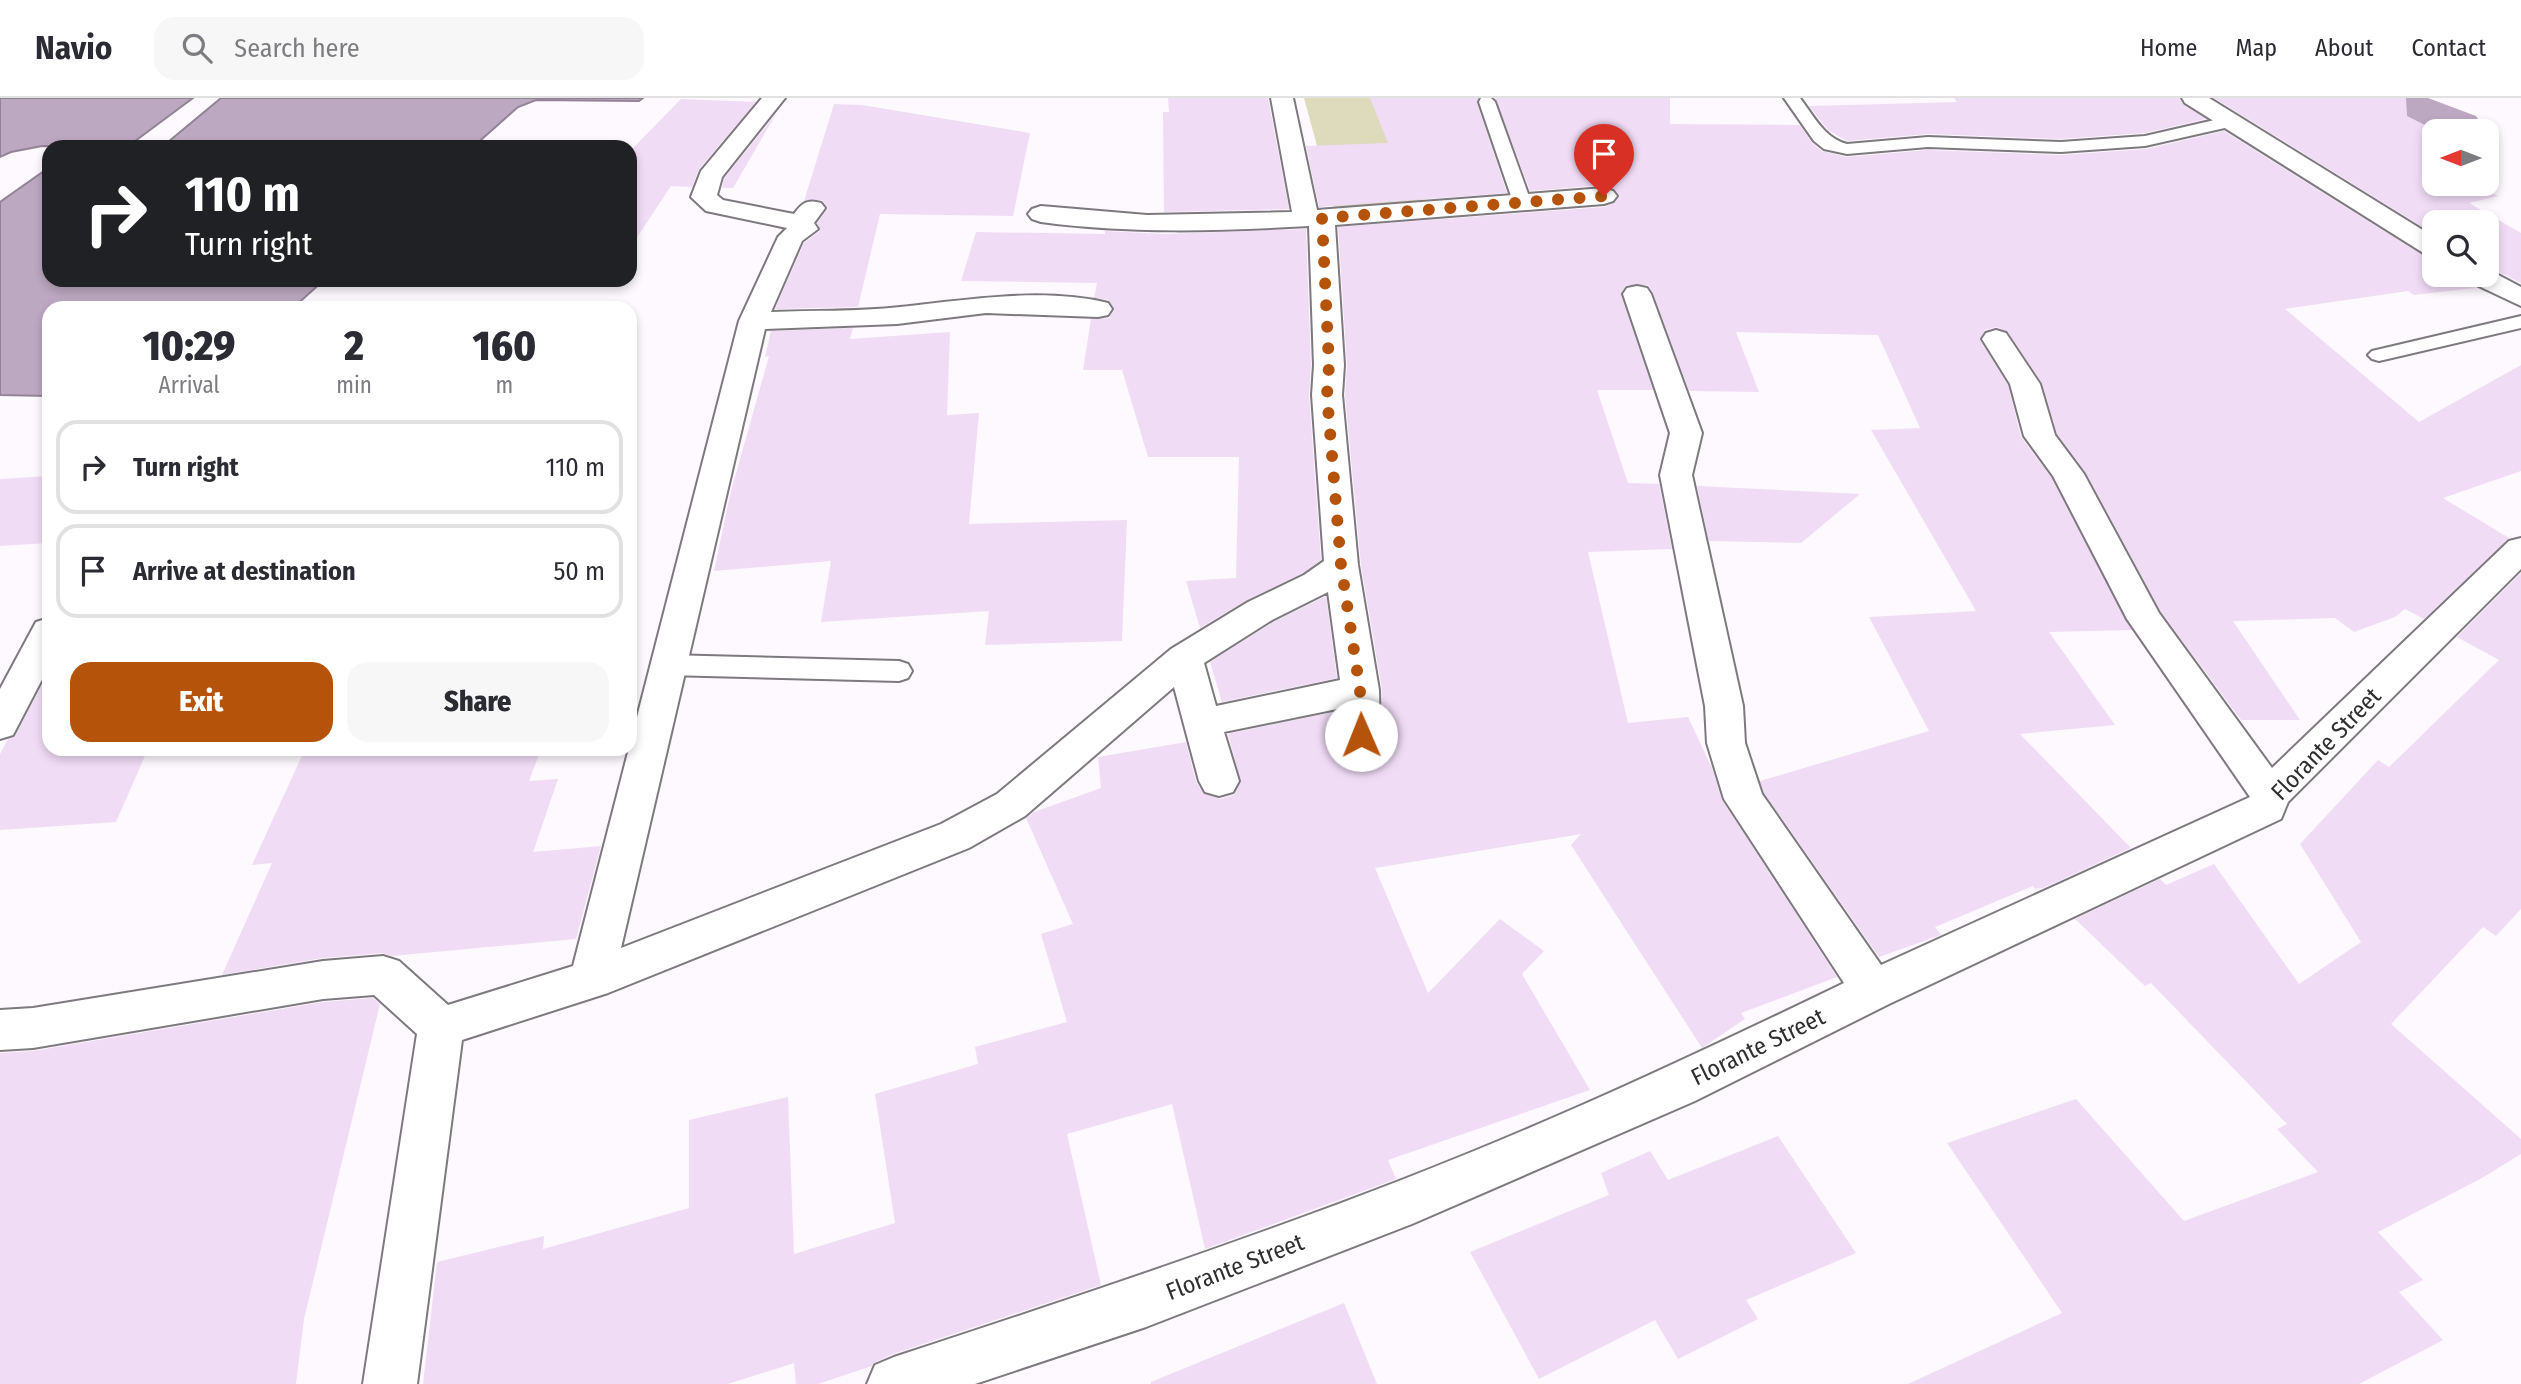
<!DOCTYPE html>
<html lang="en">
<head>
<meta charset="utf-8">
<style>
  body { margin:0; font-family:"Fira Sans Condensed",sans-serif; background:#f7f7f7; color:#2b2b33; height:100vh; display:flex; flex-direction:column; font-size:26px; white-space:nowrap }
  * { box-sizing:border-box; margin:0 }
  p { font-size:23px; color:#7c7c81 }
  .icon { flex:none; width:38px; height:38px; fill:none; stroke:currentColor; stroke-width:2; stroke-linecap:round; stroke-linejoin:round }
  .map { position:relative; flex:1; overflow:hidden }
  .sheet { position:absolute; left:42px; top:203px; width:595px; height:455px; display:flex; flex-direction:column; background:#fff; border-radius:21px; box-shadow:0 4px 10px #0003 }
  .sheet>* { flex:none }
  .top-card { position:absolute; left:42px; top:42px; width:595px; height:147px; border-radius:21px; box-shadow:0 4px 10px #0003; background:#202124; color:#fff; overflow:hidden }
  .needle { width:46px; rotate:270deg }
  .buttons { position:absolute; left:2422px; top:21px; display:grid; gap:14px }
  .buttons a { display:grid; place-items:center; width:77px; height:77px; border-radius:14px; background:#fff; box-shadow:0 4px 10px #0003; font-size:35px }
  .pin { position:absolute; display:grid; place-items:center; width:60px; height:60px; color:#fff; margin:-72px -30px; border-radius:50% 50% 50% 0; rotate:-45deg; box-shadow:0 0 7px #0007 }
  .pin .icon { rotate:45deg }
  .me { position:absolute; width:77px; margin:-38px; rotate:359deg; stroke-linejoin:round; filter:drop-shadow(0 0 5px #0008) }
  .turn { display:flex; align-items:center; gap:24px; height:147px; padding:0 28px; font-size:32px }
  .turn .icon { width:91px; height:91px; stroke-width:2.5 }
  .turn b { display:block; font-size:49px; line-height:60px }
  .eta { display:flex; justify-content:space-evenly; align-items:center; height:119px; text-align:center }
  .eta b { font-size:42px; font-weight:800; line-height:49px }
  .action { display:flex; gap:14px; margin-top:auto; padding:14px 28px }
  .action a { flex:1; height:80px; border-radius:21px; background:#b45309; color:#fff; font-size:28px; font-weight:800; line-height:80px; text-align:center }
  .action a+a { background:#f7f7f7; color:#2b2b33 }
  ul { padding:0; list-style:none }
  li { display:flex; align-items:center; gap:21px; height:94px; margin:0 14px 10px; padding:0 14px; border:4px solid #e1e1e2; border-radius:21px }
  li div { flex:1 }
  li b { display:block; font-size:26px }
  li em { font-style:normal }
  header { display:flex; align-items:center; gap:42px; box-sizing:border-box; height:98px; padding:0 35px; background:#fff; border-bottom:2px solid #e1e1e2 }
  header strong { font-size:33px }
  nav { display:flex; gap:38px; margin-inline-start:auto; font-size:24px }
  .search { width:490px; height:63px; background:#f7f7f7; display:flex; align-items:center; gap:18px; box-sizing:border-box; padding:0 24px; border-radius:21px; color:#7c7c81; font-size:26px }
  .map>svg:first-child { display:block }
</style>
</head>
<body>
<header>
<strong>Navio</strong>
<div class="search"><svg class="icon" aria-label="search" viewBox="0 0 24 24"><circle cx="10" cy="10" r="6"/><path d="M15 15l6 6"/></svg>Search here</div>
<nav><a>Home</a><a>Map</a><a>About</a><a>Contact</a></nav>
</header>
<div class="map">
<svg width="2521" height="1286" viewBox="0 0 2521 1286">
  <rect width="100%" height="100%" fill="#fdf9fe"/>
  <!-- green -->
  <polygon fill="#dedabc" points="1304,0 1391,0 1425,109 1335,114"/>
  <!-- water -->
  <g fill="#bca8c1" stroke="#928396" stroke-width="2">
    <polygon points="0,0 193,0 127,49 42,48 11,54 0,59"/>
    <polygon points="221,0 643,0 639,3 536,2 518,9 473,49 162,49"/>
    <polygon points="44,73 49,73 49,182 324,182 293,210 49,210 49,298 0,297 0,104"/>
  </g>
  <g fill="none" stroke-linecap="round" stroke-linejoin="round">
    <!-- river -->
    <polygon fill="#bca8c1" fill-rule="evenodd" points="2334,0 2428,0 2476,18 2486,33 2434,33 2434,49 2343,14"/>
  </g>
  <!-- building -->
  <g fill="#f1dcf6">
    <polygon points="1168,0 1268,0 1289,111 1164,114 1163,14 1169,14"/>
    <polygon points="1370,0 1478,0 1477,5 1507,95 1319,109 1306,48 1388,45"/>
    <polygon points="1495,0 1670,0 1670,26 1800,27 1812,45 1822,53 1846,59 1928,52 2061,57 2146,51 2224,33 2424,158 2434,160 2434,177 2461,177 2466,184 2476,190 2414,197 2408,193 2285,211 2419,324 2521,267 2521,373 2443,400 2509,440 2424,521 2405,511 2395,519 2354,534 2335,520 2233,523 2300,622 2241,622 2161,514 2086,375 2057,336 2042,285 2008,234 1997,229 1985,232 1980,242 2008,287 2021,339 2051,379 2132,532 2049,534 2115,627 2020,636 2131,750 2043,790 2035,791 2033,788 1935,829 1941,837 1879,859 1764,695 1760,683 1929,633 1869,519 1976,513 1871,332 1920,330 1878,237 1736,234 1759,294 1689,293 1653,195 1648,187 1626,187 1621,197 1653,292 1597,292 1628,385 1659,386 1672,451 1588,454 1628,625 1688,619 1712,670 1722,702 1837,879 1741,915 1745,921 1702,950 1571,747 1581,736 1375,770 1428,895 1500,821 1544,853 1522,876 1590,992 1388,1062 1396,1081 1205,1151 1172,1006 1067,1036 1101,1187 893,1256 874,1265 872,1268 818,1286 796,1286 794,1265 728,1286 423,1286 437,1164 544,1138 543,1151 689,1110 689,1022 788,999 794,1156 895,1125 875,996 978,966 975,949 1067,924 1041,836 1073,826 1026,720 1034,714 1101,690 1098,659 1186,644 1196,684 1203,695 1220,701 1234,697 1241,684 1228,637 1231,635 1339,613 1339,637 1345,648 1360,654 1377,648 1383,637 1382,592 1361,467 1345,297 1347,267 1338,129 1604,109 1614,105 1620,98 1614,91 1604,87 1530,93"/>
    <polygon points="1954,0 2179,0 2184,7 2206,21 2145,35 2061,41 1928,36 1847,43 1828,32 1809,8 1957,4"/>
    <polygon points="2214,0 2406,0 2407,18 2437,33 2434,33 2434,86 2474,86 2498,98 2469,105 2521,135 2521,185 2487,168 2487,124 2434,124 2434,136"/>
    <polygon points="681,1 756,4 699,71 692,89 671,88 630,150 630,53"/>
    <polygon points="834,6 862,7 1030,35 1013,118 880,116 858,209 775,211 804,145 820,133 817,125 828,110 822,102 804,103"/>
    <polygon points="776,16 733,90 722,90 724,80"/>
    <polygon points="1306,131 1311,267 1309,297 1321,462 1303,475 1247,502 1200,530 1186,483 1236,480 1239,359 1148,359 1122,272 1083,272 1091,221 1109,220 1114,212 1108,202 1094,200 1097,185 961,183 976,134 1105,136 1105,133 1164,136"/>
    <polygon points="853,230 850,241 950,234 947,317 979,315 969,426 1127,422 1122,543 985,547 989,513 821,524 831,463 714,473 730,397 769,258 765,259 771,233"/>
    <polygon points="49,378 49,445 0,448 0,381"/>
    <polygon points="1697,388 1860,396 1801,445 1709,443"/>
    <polygon points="2521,475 2521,811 2496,838 2483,829 2391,926 2521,1041 2521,1056 2482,1080 2378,1134 2423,1182 2399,1194 2443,1242 2359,1286 1908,1286 2062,1215 1947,1045 2076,1001 2184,1123 2318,1074 2277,1031 2287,1026 2151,885 2145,888 2075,821 2160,781 2166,787 2214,766 2299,886 2361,844 2300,746 2378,662 2389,669 2499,562 2457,539"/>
    <polygon points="1326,498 1337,580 1222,604 1210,564 1273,524"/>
    <polygon points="49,574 49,651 148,651 116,724 0,732 0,656 8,641 15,638"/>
    <polygon points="305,651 541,651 529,683 558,681 533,754 601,748 576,841 392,858 383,855 323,860 222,877 272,765 252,767"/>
    <polygon points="373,900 380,906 304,1221 296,1286 0,1286 0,955 33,953 323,904"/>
    <polygon points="1778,1038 1856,1155 1746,1202 1758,1221 1678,1261 1655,1222 1539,1281 1470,1154 1609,1097 1601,1075 1650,1053 1668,1082"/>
    <polygon points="1344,1205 1377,1286 1151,1286 1151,1284"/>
  </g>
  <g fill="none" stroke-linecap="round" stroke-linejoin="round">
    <defs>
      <g id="lane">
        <polygon points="1481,0 1491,0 1495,4 1531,104 1529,108 1522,110 1513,104 1479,4"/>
        <path d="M1784 0H1800C1814 18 1824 40 1847 46L1928 39 2061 44 2145 38 2232 18 2241 23 2238 27 2145 48 2061 54 1928 49 1847 56 1824 51 1814 43Z"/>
        <polygon points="2521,218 2521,230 2379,263 2372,261 2368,257 2372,253"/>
        <polygon points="667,557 899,563 908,566 912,573 908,580 899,583 667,577 658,574 654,567 658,560"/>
      </g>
      <g id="street">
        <path d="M762 0H785L722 79 717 97 723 102 794 116C802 105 807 101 821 105L825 110 814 125 818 131 802 143 771 214C814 212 857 214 900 209 966 202 1042 189 1108 205L1112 211 1108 217 1098 219 986 215 897 226 765 231 621 850 941 726 997 696 1171 551 1248 504 1304 477 1324 463 1312 297 1314 267 1309 128C1220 133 1130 136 1041 124L1032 121 1028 116 1032 111 1041 108 1147 117 1292 114 1271 0H1293L1317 112 1604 90 1613 93 1617 98 1613 103 1604 106 1335 127 1344 267 1342 297 1358 467 1379 592 1380 637 1375 647 1361 651 1347 647 1342 637V610L1224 634 1239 683 1233 694 1219 698 1205 694 1199 683 1174 589 1025 718 969 750 608 895 462 942 417 1286H363L417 936 374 897 323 901 33 950 0 952V912L33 910 323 863 383 858 399 863 448 907 573 868 739 223 778 139 787 130 706 113 691 99 701 73ZM1328 494 1340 582 1216 608 1204 565 1272 522Z"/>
        <polygon points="2182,0 2209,0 2434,139 2434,158 2425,156 2185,5"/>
        <polygon points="2487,171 2521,189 2521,208 2468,183 2464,177 2487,177"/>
        <path d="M1637 188 1647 190 1651 196 1702 335 1692 377 1743 608 1745 645 1762 696 1881 867 2250 699 2127 521 2053 378 2024 338 2010 286 1982 241 1986 235 1996 232 2006 235 2040 286 2055 337 2084 376 2159 515 2272 670 2509 443 2521 440V471L2288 704 2281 721 1889 906 1695 1003 1412 1126 1146 1229 975 1286H867L875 1267 894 1259C1065 1203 1236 1146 1404 1081 1554 1023 1699 955 1844 885L1724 701 1707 645 1705 608 1660 377 1670 335 1623 196 1627 190Z"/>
        <polygon points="49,520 49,568 13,637 0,641 0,591 36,524"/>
      </g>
    </defs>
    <!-- lane casing -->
    <use href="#lane" stroke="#7d797e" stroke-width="4"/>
    <!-- street casing -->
    <use href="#street" stroke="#7d797e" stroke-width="4"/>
    <!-- lane -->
    <use href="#lane" fill="#fff" fill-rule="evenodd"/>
    <!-- street -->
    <use href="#street" fill="#fff" fill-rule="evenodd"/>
  </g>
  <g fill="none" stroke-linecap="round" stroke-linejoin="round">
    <!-- route -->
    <polyline stroke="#b45309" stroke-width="12" stroke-dasharray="0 21.6" points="1361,637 1360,592 1341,467 1327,297 1329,267 1322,120 1604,98"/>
  </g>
  <g text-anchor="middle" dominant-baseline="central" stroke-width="5" stroke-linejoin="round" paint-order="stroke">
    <!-- street labels -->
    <g font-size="24" fill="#2f2e30" stroke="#fff">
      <text transform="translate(2326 646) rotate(-46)">Florante Street</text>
      <text transform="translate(1758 949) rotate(-26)">Florante Street</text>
      <text transform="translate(1235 1169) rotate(-21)">Florante Street</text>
    </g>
  </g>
</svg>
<div class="buttons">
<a><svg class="needle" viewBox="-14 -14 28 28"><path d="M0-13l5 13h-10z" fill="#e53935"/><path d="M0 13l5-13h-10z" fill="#7c7c81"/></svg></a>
<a><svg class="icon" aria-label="search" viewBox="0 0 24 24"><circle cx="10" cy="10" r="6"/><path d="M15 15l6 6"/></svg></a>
</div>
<div class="pin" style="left:1604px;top:98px;background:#d93025"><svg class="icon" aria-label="arrive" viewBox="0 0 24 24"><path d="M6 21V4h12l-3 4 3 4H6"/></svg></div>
<svg class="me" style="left:1361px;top:637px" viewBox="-20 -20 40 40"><circle r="19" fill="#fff"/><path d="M0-13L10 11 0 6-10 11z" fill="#b45309"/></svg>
<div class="top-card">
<div class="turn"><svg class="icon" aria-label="right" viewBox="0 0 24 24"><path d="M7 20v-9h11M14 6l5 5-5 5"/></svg><div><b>110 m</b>Turn right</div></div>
</div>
<section class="sheet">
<div class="eta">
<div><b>10:29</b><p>Arrival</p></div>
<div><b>2</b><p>min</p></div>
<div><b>160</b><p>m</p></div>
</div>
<ul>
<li><svg class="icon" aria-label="right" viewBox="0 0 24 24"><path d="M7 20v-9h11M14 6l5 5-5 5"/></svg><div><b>Turn right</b></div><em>110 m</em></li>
<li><svg class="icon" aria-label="arrive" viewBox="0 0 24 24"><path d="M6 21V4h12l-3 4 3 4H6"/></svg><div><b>Arrive at destination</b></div><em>50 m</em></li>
</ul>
<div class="action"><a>Exit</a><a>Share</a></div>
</section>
</div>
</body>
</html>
